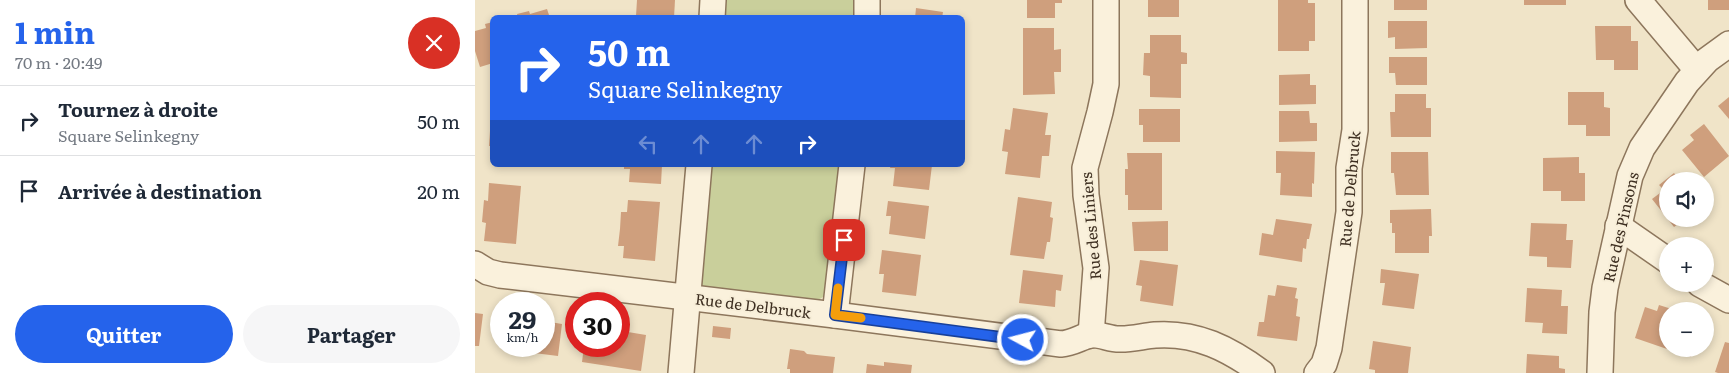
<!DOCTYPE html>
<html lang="fr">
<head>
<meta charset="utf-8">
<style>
  body { margin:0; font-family:Literata,serif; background:#f6f6f7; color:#1f2937; height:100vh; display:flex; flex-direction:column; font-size:19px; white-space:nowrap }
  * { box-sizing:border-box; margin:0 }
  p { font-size:16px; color:#747a83 }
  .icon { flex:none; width:28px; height:28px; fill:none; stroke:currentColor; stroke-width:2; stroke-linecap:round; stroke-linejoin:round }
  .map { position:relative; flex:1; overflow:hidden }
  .sheet { display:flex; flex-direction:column; background:#fff; width:475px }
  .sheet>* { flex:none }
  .hud { position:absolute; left:15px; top:15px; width:475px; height:152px; border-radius:8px; box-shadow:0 2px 8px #0003; background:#2563eb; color:#fff; overflow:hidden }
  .controls { position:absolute; left:1184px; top:172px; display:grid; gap:10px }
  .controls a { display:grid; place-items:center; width:55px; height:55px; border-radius:50%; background:#fff; box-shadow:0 2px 8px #0003; font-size:25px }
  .speed { position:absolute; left:15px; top:292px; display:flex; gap:10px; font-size:25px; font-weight:700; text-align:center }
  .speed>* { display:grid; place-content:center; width:65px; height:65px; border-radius:50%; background:#fff; box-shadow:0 2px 8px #0003; line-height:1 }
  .speed small { font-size:12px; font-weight:400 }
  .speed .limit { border:8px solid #d22; background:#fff; color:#111 }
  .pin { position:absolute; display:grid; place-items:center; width:42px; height:42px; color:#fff; margin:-21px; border-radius:10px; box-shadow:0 2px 8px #0006 }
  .me { position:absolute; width:55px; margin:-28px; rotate:277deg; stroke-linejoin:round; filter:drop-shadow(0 0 4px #0008) }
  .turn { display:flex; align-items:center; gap:18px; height:105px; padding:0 15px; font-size:22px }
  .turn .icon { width:65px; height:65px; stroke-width:2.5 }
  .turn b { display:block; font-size:35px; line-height:42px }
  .lanes { display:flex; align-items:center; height:48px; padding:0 15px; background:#0003; justify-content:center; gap:25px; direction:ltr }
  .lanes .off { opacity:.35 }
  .round { display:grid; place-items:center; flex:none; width:52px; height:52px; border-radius:26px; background:#f6f6f7 }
  .overview { display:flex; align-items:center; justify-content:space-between; height:85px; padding:0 15px }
  h1 { font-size:30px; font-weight:700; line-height:38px; color:#2563eb }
  .action { display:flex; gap:10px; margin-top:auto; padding:10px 15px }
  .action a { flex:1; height:58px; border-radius:30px; background:#2563eb; color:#fff; font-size:20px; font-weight:700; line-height:58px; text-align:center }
  .action a+a { background:#f6f6f7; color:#1f2937 }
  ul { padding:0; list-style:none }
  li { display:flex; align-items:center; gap:15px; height:70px; padding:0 15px; border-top:1px solid #e0e1e3 }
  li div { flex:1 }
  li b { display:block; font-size:19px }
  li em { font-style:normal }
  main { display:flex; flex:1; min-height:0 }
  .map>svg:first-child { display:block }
</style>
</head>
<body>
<main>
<section class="sheet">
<div class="overview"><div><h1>1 min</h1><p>70 m · 20:49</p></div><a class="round" style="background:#d93025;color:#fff"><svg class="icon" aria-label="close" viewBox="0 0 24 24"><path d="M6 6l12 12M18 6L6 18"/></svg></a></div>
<ul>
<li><svg class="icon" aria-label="right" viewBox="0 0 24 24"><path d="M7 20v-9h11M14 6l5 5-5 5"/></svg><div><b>Tournez à droite</b><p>Square Selinkegny</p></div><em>50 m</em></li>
<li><svg class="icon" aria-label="arrive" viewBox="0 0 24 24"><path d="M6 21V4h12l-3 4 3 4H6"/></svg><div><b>Arrivée à destination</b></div><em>20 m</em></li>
</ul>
<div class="action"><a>Quitter</a><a>Partager</a></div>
</section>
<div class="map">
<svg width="1254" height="373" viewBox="0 0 1254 373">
  <rect width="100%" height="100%" fill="#f0e4c8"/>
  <!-- green -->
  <g fill="#c9cf9b">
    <polygon points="246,0 381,0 382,17 244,18"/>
    <polygon points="230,165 369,165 353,294 338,303 228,288 220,272"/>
  </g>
  <!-- building -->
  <g fill="#cf9f7d">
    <polygon points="162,0 200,0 199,18 161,16"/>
    <polygon points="552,0 587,0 587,3 580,3 580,18 552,18"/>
    <rect x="673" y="0" width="31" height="17"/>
    <polygon points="803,0 833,0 833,3 840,3 840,41 834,41 834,51 803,51"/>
    <rect x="919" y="0" width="33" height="10"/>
    <rect x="1049" y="0" width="42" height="5"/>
    <rect x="1233" y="0" width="21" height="10"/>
    <polygon points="441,8 468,12 467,18 440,18"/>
    <polygon points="72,9 75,18 43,18 42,14 54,11 55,14"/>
    <polygon points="913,21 952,21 952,48 920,49 920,37 913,38"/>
    <polygon points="18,22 18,63 5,67 0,51 0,31 11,28 10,24"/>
    <polygon points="1120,26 1156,26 1156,41 1163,41 1163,70 1139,70 1139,60 1121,60"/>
    <polygon points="548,28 579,28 579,50 586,49 586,72 579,72 580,94 548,95"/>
    <polygon points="675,35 706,35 706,52 712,53 712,64 706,64 706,98 675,97 675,76 668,75 669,53 675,53"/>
    <polygon points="914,57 952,57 952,85 921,85 920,73 914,73"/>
    <polygon points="835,74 835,85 841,85 841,104 804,105 804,75"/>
    <polygon points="1093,92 1129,92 1129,107 1135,108 1135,136 1111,136 1111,125 1093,125"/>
    <polygon points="920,94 951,94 951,108 956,108 956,137 916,137 915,112 920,112"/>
    <polygon points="1254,97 1254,119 1243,106"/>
    <polygon points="538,108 573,113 570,135 576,135 574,156 567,156 565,178 530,174 533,152 527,151 530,129 535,130"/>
    <polygon points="664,109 705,109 705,142 668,142 668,125 664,125"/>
    <polygon points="804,111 834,111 835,123 842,123 842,141 804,142"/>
    <polygon points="16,116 18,116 18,146 14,146"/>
    <polygon points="1229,124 1254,156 1229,177 1207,150 1219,140 1215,135"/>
    <polygon points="801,151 840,152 839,184 837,183 837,197 805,195 806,173 801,173"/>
    <polygon points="916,152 953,152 954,195 921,195 919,173 916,173"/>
    <polygon points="652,153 687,153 687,210 653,210 653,195 650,195 650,169 653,169"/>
    <polygon points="1104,157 1104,173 1110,173 1110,201 1086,201 1086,191 1068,191 1068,158"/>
    <polygon points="149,165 187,165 186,184 154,182 155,169 149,169"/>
    <polygon points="416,165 457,165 454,190 418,186 420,168 415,168"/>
    <polygon points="1199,173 1205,181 1192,181 1192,219 1210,219 1199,227 1177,199 1189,190 1184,185"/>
    <polygon points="14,183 46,186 41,244 9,241 11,223 7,222 9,200 13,201"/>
    <polygon points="543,197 577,202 575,217 578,218 575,242 572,242 569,259 535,255"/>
    <polygon points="153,200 185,202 180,261 148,258 149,246 143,246 145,229 146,212 152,212"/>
    <polygon points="413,201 454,206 450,239 414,234 416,216 411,216"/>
    <polygon points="956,209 957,236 954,236 954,253 920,253 920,233 917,233 917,223 915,223 915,210"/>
    <polygon points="801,219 837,224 834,239 832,239 831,249 828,248 827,262 784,255 787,233 798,235"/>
    <polygon points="693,221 693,251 659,251 657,222"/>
    <polygon points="1056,223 1092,224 1091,240 1098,240 1096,268 1072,267 1072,257 1054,256"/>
    <polygon points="407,250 446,255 441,296 407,292 409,274 404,274"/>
    <polygon points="665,260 703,265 698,306 665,301 667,286 661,285"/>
    <polygon points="906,269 944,274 939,309 907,305 910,283 905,283"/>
    <polygon points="548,270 588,275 586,291 581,290 580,307 544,303"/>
    <polygon points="802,285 822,288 820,298 823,299 821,316 825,317 822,341 782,336 784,322 789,322 793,295 800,296"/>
    <polygon points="1052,288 1087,290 1086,306 1093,306 1092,334 1067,333 1068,323 1050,322"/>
    <polygon points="1184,305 1203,311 1192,311 1192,349 1160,338 1170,307 1182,311"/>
    <polygon points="0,313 8,314 4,346 0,346"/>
    <polygon points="69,321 87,324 83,356 26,349 26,346 69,346"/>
    <polygon points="238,326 256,328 255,339 237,337"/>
    <polygon points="144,327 153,328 153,332 171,335 166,371 107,362 109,346 144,346"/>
    <polygon points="898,341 936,347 933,373 900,373 900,370 894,369"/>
    <polygon points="1250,342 1254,343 1254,373 1243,373 1240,372"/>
    <polygon points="315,349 329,351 332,354 360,357 358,373 315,373 315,369 312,369"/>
    <polygon points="1193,349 1219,349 1216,357"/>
    <polygon points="1052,354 1084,356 1084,368 1090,369 1090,373 1051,373"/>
    <polygon points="409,362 437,365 436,373 391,373 392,364 409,366"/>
  </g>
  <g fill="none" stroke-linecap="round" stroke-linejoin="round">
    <defs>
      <g id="minor">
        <polyline points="1163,0 1222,70"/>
        <polyline points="237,18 238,0"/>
        <polyline points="392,18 392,0"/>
        <polyline points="1143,226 1192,260"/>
        <path d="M0 264 13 272 25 275 360 315 586 344C598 343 606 337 615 335 624 333 636 340 646 339 657 339 669 336 680 335 722 332 754 349 787 373"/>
        <polyline points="1225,284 1254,300"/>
        <polyline points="360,315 377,165"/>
        <polyline points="616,335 621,268 611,195 610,168 625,112 631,84 631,0"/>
        <polyline points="206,373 224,165"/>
        <polyline points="842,373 849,364 854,348 874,212 874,168 880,130 880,0"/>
        <polyline points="1125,373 1127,312 1130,288 1155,176 1167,148 1212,82 1232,60 1254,44"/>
      </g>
    </defs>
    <!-- minor casing -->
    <use href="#minor" stroke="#8d765c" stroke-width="28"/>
    <!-- minor -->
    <use href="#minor" stroke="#faf1dc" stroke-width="25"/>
  </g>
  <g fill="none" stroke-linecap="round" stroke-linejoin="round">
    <defs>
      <polyline id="route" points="369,240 360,315 548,340"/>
    </defs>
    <!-- route casing -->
    <use href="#route" stroke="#184099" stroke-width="12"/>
    <!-- route -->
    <use href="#route" stroke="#2563eb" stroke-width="9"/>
    <!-- slow -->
    <polyline stroke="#f59e0b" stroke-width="9" points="363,288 360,315 386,318"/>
  </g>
  <g text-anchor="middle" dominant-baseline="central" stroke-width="4" stroke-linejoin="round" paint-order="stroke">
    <!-- street labels -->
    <g font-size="15" fill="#3d2e20" stroke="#f7eed8">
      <text transform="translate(874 189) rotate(-85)">Rue de Delbruck</text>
      <text transform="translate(615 226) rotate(-95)">Rue des Liniers</text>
      <text transform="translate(1145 227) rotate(-77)">Rue des Pinsons</text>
      <text transform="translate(278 305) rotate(7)">Rue de Delbruck</text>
    </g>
  </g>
</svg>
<div class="controls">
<a><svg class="icon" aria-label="sound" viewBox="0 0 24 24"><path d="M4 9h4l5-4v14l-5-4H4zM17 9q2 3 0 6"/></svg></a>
<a>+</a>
<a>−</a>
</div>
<div class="speed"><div>29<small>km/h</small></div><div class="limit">30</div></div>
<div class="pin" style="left:369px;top:240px;background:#d93025"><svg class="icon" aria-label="arrive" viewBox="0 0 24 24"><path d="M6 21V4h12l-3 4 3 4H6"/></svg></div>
<svg class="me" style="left:548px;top:340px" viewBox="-20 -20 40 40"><circle r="17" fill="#2563eb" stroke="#fff" stroke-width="3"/><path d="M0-11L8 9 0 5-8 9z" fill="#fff"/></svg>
<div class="hud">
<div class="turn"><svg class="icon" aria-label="right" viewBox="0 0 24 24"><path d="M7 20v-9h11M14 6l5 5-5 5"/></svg><div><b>50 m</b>Square Selinkegny</div></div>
<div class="lanes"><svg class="icon off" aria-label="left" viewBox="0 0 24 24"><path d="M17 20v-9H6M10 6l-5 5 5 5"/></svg><svg class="icon off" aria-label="ahead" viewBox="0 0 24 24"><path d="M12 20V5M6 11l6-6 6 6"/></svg><svg class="icon off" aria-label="ahead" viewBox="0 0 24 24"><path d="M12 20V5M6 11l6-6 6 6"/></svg><svg class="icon" aria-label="right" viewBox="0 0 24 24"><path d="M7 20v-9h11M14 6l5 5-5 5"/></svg></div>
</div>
</div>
</main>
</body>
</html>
